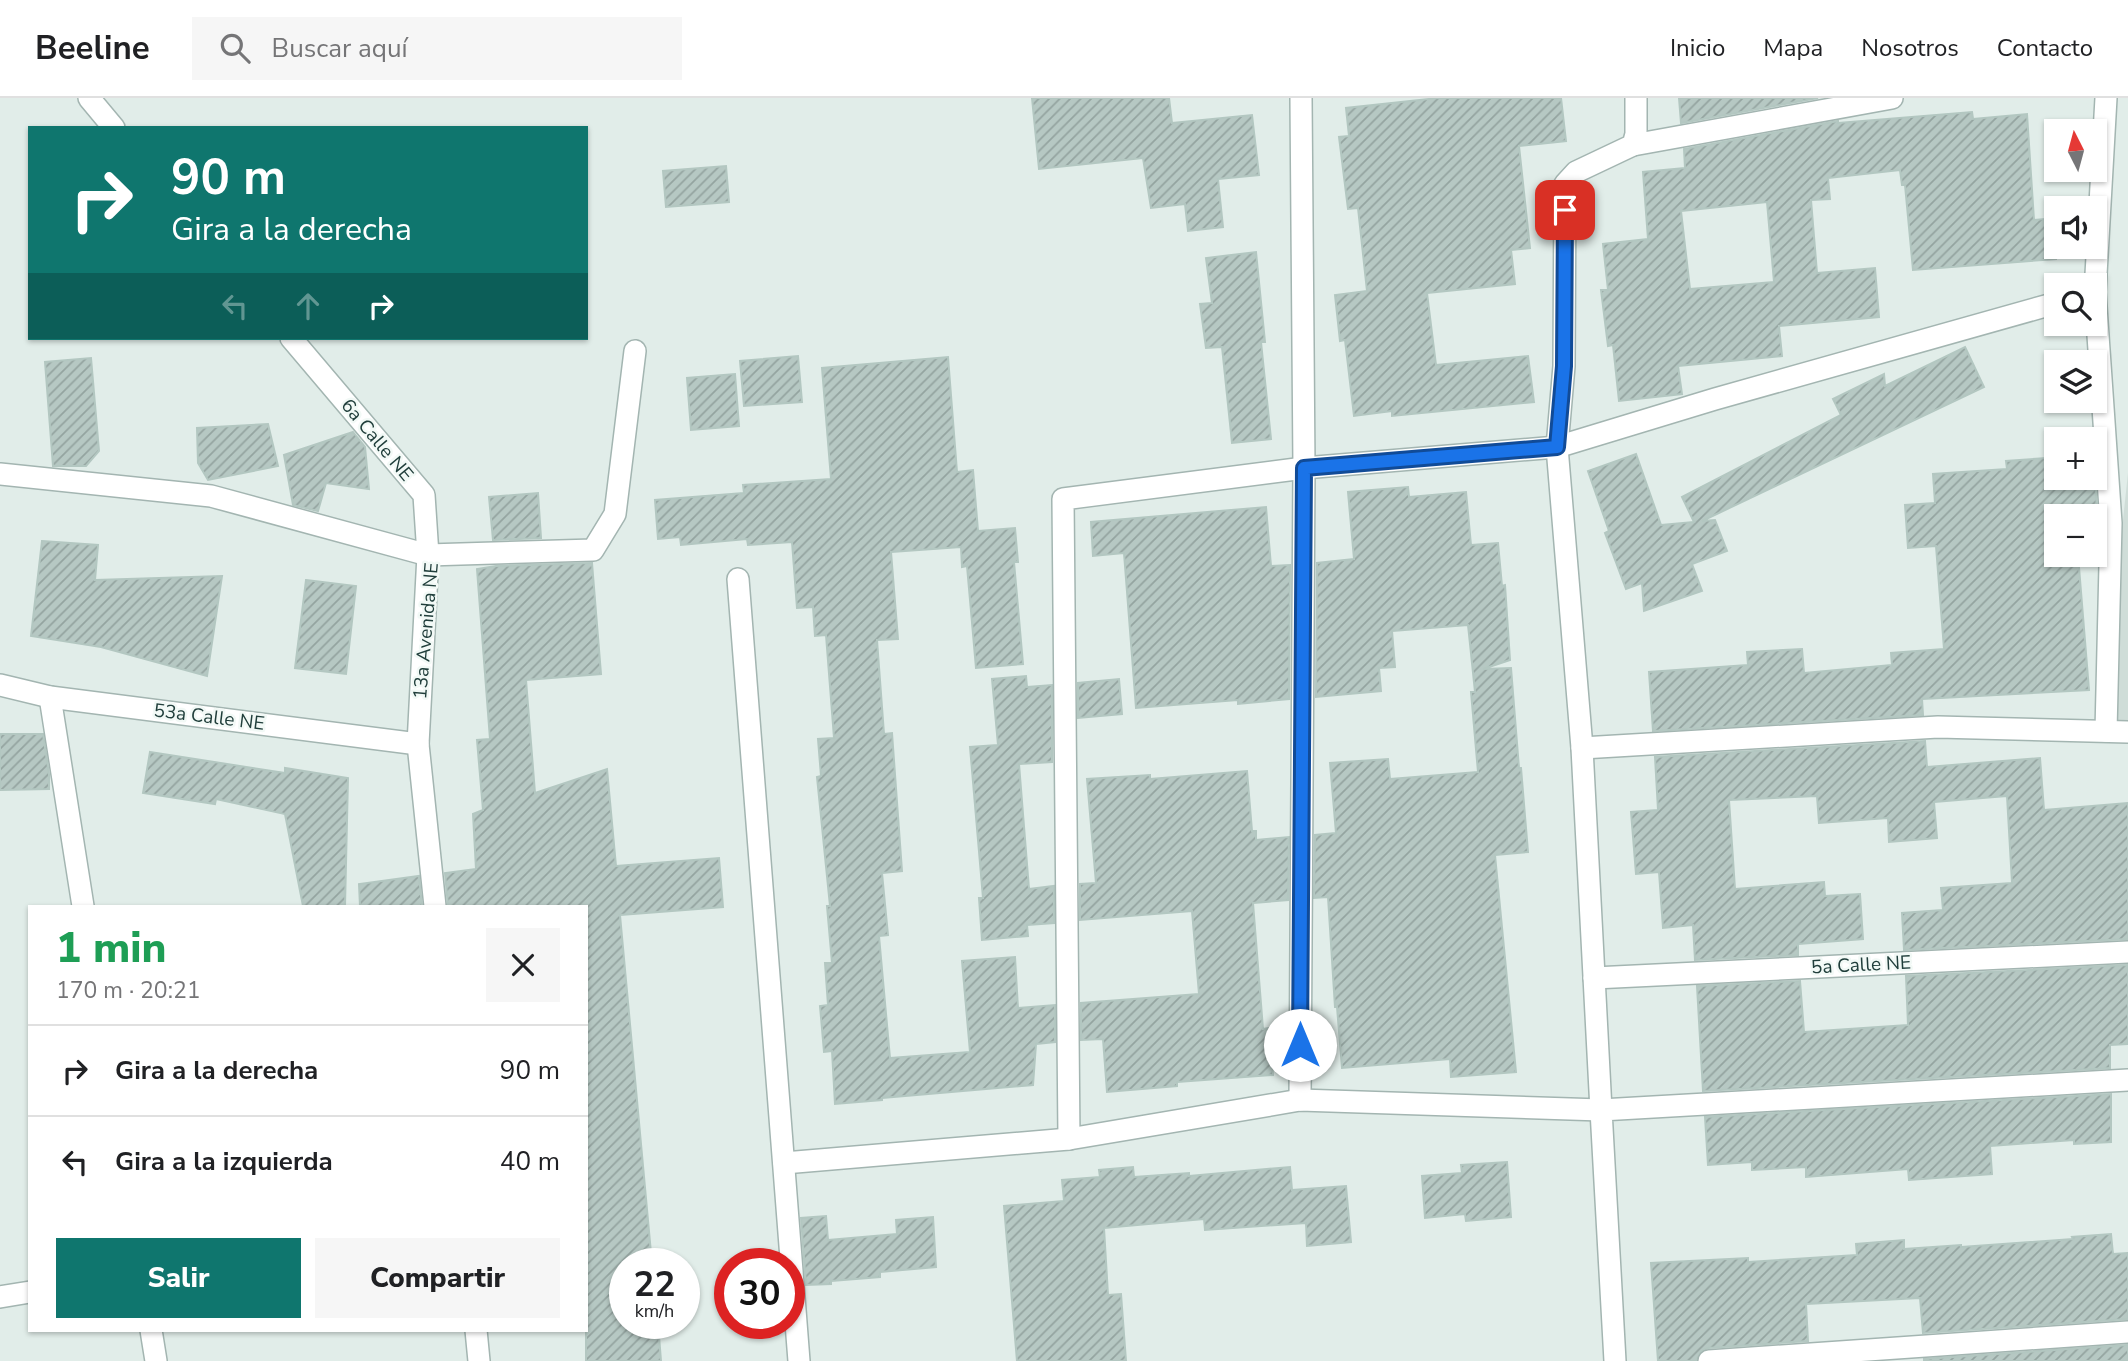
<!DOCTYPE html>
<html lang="es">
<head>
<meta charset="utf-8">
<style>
  body { margin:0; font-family:"Nunito Sans",sans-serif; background:#f6f6f6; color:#202124; height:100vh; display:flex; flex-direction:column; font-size:26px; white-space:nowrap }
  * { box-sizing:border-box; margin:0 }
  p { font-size:23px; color:#757577 }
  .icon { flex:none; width:38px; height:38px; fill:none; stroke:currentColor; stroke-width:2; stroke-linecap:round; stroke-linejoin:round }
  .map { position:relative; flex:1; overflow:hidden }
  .drawer { position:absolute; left:28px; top:807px; width:560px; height:427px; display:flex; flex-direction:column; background:#fff; border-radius:0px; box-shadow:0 2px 5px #0004 }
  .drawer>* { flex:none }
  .hud { position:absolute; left:28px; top:28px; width:560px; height:214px; border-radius:0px; box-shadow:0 2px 5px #0004; background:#0f766e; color:#fff; overflow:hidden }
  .needle { width:46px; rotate:354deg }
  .tools { position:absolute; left:2044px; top:21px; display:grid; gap:14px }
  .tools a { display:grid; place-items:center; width:63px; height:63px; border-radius:0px; background:#fff; box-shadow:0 2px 5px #0004; font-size:35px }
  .speed { position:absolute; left:609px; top:1150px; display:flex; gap:14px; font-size:35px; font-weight:700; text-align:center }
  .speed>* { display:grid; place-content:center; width:91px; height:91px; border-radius:50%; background:#fff; box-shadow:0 2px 5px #0004; line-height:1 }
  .speed small { font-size:18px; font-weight:400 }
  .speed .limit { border:10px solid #d22; background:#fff; color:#111 }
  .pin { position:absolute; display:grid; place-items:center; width:60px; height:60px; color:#fff; margin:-30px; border-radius:14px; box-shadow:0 4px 10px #0006 }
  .me { position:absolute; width:77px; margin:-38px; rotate:0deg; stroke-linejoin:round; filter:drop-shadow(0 0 5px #0008) }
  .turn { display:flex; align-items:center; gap:24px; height:147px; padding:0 28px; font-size:32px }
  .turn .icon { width:91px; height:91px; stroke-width:2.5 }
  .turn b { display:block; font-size:49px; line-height:60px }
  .lanes { display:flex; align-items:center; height:66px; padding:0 28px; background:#0003; justify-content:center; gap:35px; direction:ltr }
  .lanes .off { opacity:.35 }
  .round { display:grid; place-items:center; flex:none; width:74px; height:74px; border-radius:0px; background:#f6f6f6 }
  .overview { display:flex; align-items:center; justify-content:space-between; height:119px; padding:0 28px }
  h1 { font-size:42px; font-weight:800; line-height:52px; color:#1e9e55 }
  .cta { display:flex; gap:14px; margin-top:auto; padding:14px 28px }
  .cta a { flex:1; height:80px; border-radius:0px; background:#0f766e; color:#fff; font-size:28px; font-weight:800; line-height:80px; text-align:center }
  .cta a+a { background:#f6f6f6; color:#202124 }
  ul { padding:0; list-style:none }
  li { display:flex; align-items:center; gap:21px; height:91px; padding:0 28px; border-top:2px solid #e0e0e0 }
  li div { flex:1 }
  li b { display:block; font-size:26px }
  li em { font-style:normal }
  header { display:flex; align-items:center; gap:42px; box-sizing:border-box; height:98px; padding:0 35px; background:#fff; border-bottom:2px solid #e0e0e0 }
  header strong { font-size:33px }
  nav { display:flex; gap:38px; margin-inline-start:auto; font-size:24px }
  .search { width:490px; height:63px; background:#f6f6f6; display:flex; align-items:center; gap:18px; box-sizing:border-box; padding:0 24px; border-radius:0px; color:#757577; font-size:26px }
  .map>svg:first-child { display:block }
</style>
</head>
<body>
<header>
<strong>Beeline</strong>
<div class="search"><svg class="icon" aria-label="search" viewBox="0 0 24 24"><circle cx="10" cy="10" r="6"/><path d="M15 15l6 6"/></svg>Buscar aquí</div>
<nav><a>Inicio</a><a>Mapa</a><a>Nosotros</a><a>Contacto</a></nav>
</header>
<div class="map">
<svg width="2128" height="1263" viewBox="0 0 2128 1263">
  <defs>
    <pattern id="building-hatch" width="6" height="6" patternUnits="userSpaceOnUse" patternTransform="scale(1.75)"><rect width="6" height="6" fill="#b6c8c3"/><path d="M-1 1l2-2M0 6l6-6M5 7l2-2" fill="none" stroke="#94a4a0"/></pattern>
  </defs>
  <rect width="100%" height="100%" fill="#e1ede9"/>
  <!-- built -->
  <polygon fill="#cfddd8" points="2128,375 2128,641 2100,638"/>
  <!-- building -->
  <g fill="url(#building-hatch)" stroke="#b3c7c1" stroke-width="2" fill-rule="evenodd">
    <polygon points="1032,0 1169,0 1172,25 1252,17 1259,77 1218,81 1223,129 1188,133 1185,106 1151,110 1143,60 1039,71"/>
    <polygon points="1438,0 1561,0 1566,43 1519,48 1530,150 1511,152 1515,186 1427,195 1436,267 1528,258 1534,304 1392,318 1392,313 1354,318 1345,242 1340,243 1335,197 1367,193 1358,110 1348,111 1339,39 1349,38 1346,10"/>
    <polygon points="1679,0 1818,0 1681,25"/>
    <path d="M1972 14 1973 21 2027 16 2034 122 2056 120V161L1913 172 1905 87H1902L1900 72 1828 80 1830 101 1811 102 1817 175 1875 170 1879 219 1779 228 1782 258 1678 268 1682 296 1619 303 1613 247 1608 248 1601 192H1608L1603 146 1648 141 1643 74 1685 70 1684 51 1838 23V25ZM1767 104 1774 184 1690 191 1681 113Z"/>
    <polygon points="726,68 729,104 666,109 663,73"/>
    <polygon points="1256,154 1265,244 1261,244 1271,341 1232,345 1222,249 1206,250 1200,206 1212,205 1206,160"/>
    <polygon points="1965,249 1984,289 1702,423 1715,422 1727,453 1692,466 1702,493 1644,513 1642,485 1626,491 1605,435 1609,433 1588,373 1636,356 1661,427 1694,424 1682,399 1841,317 1833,301 1884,276 1885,288"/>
    <polygon points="798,258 802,304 744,308 740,263"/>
    <polygon points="948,259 957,374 973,372 978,433 1015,430 1018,464 1014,464 1023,566 976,570 967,468 962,469 961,449 891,454 898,541 877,542 884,636 892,635 902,773 882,775 888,837 879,838 890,960 970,954 962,863 1015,859 1018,910 1055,907 1055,944 1036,946 1033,987 882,1000 882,1002 835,1006 832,953 824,954 820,908 828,907 825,865 832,865 827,808 830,808 817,679 821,678 818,641 834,640 826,537 815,538 813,509 797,510 792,444 748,447 747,441 681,447 680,439 658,441 655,402 744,395 743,387 831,381 822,270"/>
    <polygon points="91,260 99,353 86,368 53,368 45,264"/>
    <polygon points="735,276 739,328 691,332 687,280"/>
    <polygon points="268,326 278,368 208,382 198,365 197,330"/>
    <polygon points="2080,332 2081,341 2056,341 2056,380 2084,380 2084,384 2095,383 2098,424 2095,424 2095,418 2056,418 2056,457 2078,457 2089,592 1922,601 1923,617 1653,633 1649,574 1748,567 1747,554 1802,551 1804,575 1892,567 1891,555 1944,551 1936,448 1908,450 1905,407 1935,405 1933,376 2007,371 2006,363 2047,360 2045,334"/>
    <polygon points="353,334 365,349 369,391 326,385 318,413 293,407 284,357"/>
    <polygon points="1408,389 1409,399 1466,394 1471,447 1498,445 1502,488 1505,487 1510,562 1483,571 1511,570 1519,670 1521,670 1528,754 1495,757 1516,974 1451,979 1450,961 1342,970 1337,909 1335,909 1328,799 1314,800 1315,737 1336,735 1330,665 1388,661 1390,681 1478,674 1471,594 1475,594 1468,527 1392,533 1395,569 1379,570 1381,593 1316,599 1317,465 1354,461 1348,394"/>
    <polygon points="538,395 541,440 493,442 489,399"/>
    <polygon points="1266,409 1271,468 1290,467 1289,601 1238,606 1238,602 1136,610 1124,455 1093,458 1091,424"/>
    <polygon points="42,443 98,447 95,482 222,478 207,578 101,549 31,538"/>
    <polygon points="592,465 601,576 526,582 535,695 607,671 616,768 719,760 723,809 620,817 652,1166 625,1166 625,1225 658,1225 661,1263 586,1263 586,808 448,808 445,775 476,771 473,716 483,712 477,642 490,641 477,471 496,468"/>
    <polygon points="306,482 356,488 346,576 295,570"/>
    <polygon points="1026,578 1027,589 1052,587 1052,664 1019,666 1029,791 1054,788 1054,825 1027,827 1028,838 982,842 979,800 983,800 970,649 998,647 992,581"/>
    <polygon points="1119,581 1122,616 1078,620 1078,585"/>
    <polygon points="0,636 43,636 49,676 49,691 0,692"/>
    <polygon points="1925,643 1927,669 2040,660 2044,712 2128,705 2128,841 1904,852 1902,815 1943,812 1941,790 2012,785 2007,698 1934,704 1937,740 1889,744 1888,720 1819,725 1817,698 1729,702 1735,791 1824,784 1825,798 1860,796 1863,841 1798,846 1798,857 1695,862 1693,827 1663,830 1659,774 1636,776 1631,714 1658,712 1655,659"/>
    <polygon points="150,654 285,675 285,670 348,680 345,808 303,808 285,716 216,701 215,706 143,695"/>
    <polygon points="1247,673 1252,733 1256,733 1256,742 1289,739 1288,802 1253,805 1263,931 1269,930 1273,977 1177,984 1177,988 1107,994 1103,941 1081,942 1081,905 1199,896 1192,813 1080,822 1080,786 1096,785 1087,681 1150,677 1150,681"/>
    <polygon points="419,778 422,808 360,808 359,786"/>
    <polygon points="2128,867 2128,946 2110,947 2110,970 1703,993 1697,888 1800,883 1804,934 1908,927 1906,878"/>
    <polygon points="2111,996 2111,1044 2074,1046 2074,1042 1990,1048 1992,1076 1909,1082 1908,1071 1806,1079 1806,1069 1752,1072 1752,1064 1708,1067 1705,1019"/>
    <polygon points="1507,1064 1511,1119 1466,1123 1465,1116 1425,1120 1422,1078 1462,1075 1461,1067"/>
    <polygon points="1133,1069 1134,1079 1189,1075 1189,1078 1290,1069 1292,1092 1346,1088 1351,1144 1307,1148 1306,1125 1205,1132 1204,1121 1104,1130 1108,1197 1121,1196 1126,1263 1017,1263 1004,1108 1064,1103 1062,1082 1100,1079 1099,1072"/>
    <polygon points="826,1118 828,1142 897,1136 896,1122 933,1119 936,1169 880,1174 880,1179 831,1183 831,1186 806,1187 801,1120"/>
    <polygon points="2111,1136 2113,1156 2128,1155 2128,1221 1923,1235 1920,1200 1806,1206 1808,1243 1708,1250 1701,1253 1696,1263 1658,1263 1651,1165 1748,1160 1748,1164 1857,1157 1856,1146 1904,1142 1904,1151 1961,1147 1961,1149 2073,1141 2072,1139"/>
    <polygon points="2128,1247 2128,1263 1924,1263 1924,1261"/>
  </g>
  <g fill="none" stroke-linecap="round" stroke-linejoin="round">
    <defs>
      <g id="street">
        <polyline points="89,0 114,30"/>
        <polyline points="1633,47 1892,0"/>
        <polyline points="0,376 211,398 428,457 424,397 291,240"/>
        <polyline points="738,481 799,1263"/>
        <polyline points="0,587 50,599 418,646"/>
        <polyline points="50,599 83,808"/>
        <polyline points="2106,633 2111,425 2095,194 2106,0"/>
        <polyline points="1582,650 1938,629 2128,634"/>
        <polyline points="435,808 418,646 428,457 593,452 615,416 635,253"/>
        <polyline points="1594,880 2128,854"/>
        <polyline points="1300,1002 1304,370 1301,0"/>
        <polyline points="1069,1041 1063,401 1304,370 1557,349 1715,301 2056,205"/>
        <polyline points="784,1065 1069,1041 1300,1002 1601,1012 1582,650 1557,349 1564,268 1565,86 1576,74 1633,47 1636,36 1636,0"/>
        <polyline points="0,1199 30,1194"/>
        <polyline points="151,1232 156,1263"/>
        <polyline points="476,1232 479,1263"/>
        <polyline points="1615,1263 1601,1012 2128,982"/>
        <polyline points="1709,1263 2128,1234"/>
      </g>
    </defs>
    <!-- street casing -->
    <use href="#street" stroke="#a3b5b1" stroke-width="24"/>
    <!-- street -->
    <use href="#street" stroke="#fff" stroke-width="21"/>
  </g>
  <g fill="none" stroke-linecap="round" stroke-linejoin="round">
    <defs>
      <polyline id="route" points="1300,947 1304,370 1557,349 1564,268 1565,112"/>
    </defs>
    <!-- route casing -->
    <use href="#route" stroke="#114b97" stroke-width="18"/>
    <!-- route -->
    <use href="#route" stroke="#1a73e8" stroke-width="12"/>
  </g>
  <g text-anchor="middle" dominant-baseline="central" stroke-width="5" stroke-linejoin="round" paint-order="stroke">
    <!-- street labels -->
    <g font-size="19" fill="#203e3b" stroke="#f2f9f6">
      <text transform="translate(377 342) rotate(50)">6a Calle NE</text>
      <text transform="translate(426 533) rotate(-85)">13a Avenida NE</text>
      <text transform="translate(209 619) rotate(7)">53a Calle NE</text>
      <text transform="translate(1861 867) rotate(-3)">5a Calle NE</text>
    </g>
  </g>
</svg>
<div class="tools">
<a><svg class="needle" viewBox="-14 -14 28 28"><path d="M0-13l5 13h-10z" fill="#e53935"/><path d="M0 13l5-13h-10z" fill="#757577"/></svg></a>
<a><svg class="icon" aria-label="sound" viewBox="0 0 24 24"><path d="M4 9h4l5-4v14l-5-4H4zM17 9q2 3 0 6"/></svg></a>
<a><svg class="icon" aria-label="search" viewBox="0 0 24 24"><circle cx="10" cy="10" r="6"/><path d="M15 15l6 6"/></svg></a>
<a><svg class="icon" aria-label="layers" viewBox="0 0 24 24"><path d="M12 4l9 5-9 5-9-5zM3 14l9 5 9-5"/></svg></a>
<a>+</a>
<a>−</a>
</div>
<div class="speed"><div>22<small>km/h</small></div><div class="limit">30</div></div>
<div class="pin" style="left:1565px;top:112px;background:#d93025"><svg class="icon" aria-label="arrive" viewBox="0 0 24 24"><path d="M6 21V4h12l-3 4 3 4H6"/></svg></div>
<svg class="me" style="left:1300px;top:947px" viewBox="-20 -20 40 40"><circle r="19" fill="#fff"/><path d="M0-13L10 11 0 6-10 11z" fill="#1a73e8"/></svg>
<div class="hud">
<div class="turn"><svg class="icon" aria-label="right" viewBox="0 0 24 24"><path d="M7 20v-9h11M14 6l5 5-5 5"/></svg><div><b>90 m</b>Gira a la derecha</div></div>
<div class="lanes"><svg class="icon off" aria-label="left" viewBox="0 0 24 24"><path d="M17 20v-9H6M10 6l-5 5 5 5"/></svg><svg class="icon off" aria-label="ahead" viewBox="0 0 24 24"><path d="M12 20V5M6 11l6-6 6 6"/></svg><svg class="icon" aria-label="right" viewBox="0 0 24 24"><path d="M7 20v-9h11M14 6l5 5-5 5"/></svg></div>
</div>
<section class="drawer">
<div class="overview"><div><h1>1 min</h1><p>170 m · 20:21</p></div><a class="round"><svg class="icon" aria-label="close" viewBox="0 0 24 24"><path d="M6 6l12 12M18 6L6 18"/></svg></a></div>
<ul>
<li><svg class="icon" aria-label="right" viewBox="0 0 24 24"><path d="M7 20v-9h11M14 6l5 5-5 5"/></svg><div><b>Gira a la derecha</b></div><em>90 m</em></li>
<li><svg class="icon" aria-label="left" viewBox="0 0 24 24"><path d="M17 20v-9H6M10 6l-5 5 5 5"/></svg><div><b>Gira a la izquierda</b></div><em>40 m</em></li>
</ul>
<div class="cta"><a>Salir</a><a>Compartir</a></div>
</section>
</div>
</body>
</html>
